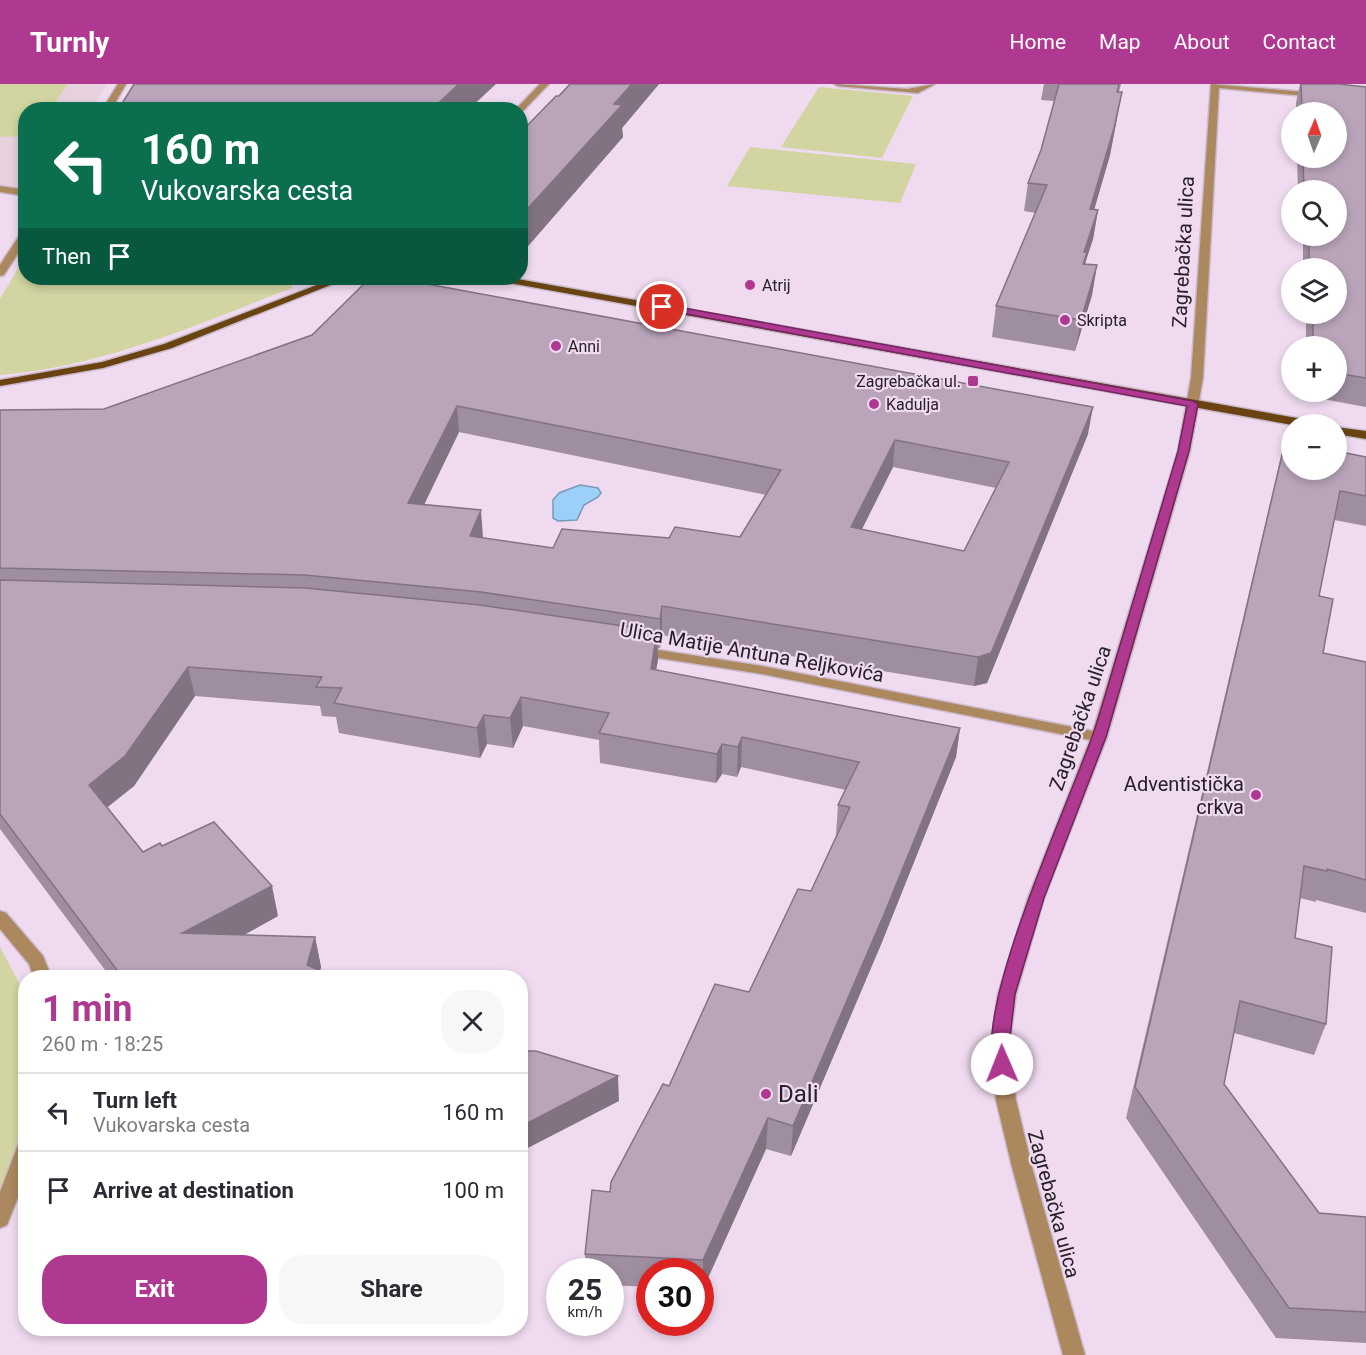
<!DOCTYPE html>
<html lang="en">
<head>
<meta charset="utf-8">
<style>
  body { margin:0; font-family:Roboto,sans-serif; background:#f7f7f7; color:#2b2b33; height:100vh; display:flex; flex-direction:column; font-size:22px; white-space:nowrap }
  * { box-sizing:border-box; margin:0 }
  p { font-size:20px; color:#7c7c81 }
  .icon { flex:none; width:33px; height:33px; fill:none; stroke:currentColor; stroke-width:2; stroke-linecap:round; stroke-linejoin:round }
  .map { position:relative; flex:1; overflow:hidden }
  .details { position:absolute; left:18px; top:886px; width:510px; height:366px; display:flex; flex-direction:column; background:#fff; border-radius:24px; box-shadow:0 3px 9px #0003 }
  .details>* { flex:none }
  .top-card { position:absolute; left:18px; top:18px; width:510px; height:183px; border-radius:24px; box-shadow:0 3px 9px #0003; background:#0b6e4f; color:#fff; overflow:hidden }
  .needle { width:39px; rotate:2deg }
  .fabs { position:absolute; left:1281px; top:18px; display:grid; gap:12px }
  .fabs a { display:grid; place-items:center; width:66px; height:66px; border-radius:50%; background:#fff; box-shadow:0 3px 9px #0003; font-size:30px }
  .speed { position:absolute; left:546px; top:1174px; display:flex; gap:12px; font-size:30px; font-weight:700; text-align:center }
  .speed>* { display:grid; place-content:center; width:78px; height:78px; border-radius:50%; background:#fff; box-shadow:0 3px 9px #0003; line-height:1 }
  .speed small { font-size:15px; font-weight:400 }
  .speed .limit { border:9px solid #d22; background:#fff; color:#111 }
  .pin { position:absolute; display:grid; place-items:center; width:51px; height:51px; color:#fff; margin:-26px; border:3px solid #fff; border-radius:50%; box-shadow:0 2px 6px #0007 }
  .me { position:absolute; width:66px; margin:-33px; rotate:359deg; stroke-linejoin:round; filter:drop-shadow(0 0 4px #0008) }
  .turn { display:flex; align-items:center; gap:21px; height:126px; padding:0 24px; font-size:27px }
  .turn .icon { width:78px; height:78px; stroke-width:2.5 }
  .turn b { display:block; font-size:42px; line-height:51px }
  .then { display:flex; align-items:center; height:57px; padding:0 24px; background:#0003; gap:12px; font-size:22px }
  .round { display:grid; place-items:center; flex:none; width:63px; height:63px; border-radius:24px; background:#f7f7f7 }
  .summary { display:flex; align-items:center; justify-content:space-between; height:102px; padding:0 24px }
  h1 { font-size:36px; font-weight:700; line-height:45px; color:#af3991 }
  .button { display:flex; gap:12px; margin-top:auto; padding:12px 24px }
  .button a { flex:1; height:69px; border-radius:24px; background:#af3991; color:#fff; font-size:24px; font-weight:700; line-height:69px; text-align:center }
  .button a+a { background:#f7f7f7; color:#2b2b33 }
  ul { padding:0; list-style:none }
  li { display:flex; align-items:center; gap:18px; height:78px; padding:0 24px; border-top:2px solid #e1e1e2 }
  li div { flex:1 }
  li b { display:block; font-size:22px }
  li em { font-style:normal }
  header { display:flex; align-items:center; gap:36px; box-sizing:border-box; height:84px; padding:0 30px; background:#af3991; color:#fff }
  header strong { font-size:28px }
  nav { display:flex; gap:33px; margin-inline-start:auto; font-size:21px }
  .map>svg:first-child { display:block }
</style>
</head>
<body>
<header>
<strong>Turnly</strong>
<nav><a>Home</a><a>Map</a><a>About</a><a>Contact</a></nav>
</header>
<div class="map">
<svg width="1366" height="1271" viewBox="0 0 1366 1271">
  <rect width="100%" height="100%" fill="#efdaf0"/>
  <!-- commercial -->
  <polygon fill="#e7d1de" points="0,0 107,0 91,25 26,26 25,105 0,100"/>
  <!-- green -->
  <g fill="#d2d5a1">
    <polygon points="0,0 68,0 50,25 26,26 25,52 0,53"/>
    <polygon points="819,3 913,12 882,74 781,63"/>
    <polygon points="750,63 916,80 900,119 727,102"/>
    <path d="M25 173 26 194H291L292 204C195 241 105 282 0 291V215Z"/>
    <polygon points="0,863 26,912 26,1042 22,1075 0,1122"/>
  </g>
  <!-- water -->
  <polygon fill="#9cd0f9" stroke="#799bba" stroke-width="1.5" points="580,401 598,404 601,409 598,413 584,421 577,436 558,437 553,434 553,416 559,409"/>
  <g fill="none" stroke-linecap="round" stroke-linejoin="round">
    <defs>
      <g id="minor">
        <polygon points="118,0 126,0 111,26 102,26"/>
        <polygon points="540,0 549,0 522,28 515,26"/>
        <polygon points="834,0 907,5 935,0 918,9 838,2"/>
        <polygon points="1211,0 1316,9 1320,11 1316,13 1219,4 1203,294 1190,367 1107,653 1044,814 1016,910 1009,962 1016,1016 1032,1083 1085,1271 1063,1271 1012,1083 996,1016 991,962 998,910 1028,814 1090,656 762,590 639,571 632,567 639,563 762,582 1093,647 1178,367 1191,294"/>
        <polygon points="0,102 26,106 26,112 0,108"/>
        <polygon points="26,145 26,157 4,191 0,192 0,181 23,146"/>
        <polygon points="0,827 6,829 43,872 52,894 34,894 29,880 0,845"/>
        <polygon points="26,1056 26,1093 7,1141 0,1144 0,1108 19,1058"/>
      </g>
      <g id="major">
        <polygon points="335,194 348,194 172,264 103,284 0,302 0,296 102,278 164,260"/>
        <polygon points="493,194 512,194 1308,336 1314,340 1292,341 498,197"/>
        <polygon points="1336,343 1366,347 1366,355 1336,350"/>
      </g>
    </defs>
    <!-- minor casing -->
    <use href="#minor" stroke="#cbb9cc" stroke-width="3"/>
    <!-- major casing -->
    <use href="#major" stroke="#cbb9cc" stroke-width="3"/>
    <!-- minor -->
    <use href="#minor" fill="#ac885f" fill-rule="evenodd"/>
    <!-- major -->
    <use href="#major" fill="#694412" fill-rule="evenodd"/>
  </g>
  <!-- wall -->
  <g fill="#9f8da0" fill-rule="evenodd">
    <polygon points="570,0 659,0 622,44 623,53 522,169 520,169 520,49"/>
    <polygon points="1044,0 1121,0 1119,8 1117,34 1110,71 1094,125 1098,126 1093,155 1085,180 1097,181 1092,211 1075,267 992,253 996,222 1036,129 1024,127 1028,99 1041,66 1054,17 1041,16"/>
    <polygon points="1300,0 1339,0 1366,3 1366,323 1306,312 1306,308 1336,308 1336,262 1306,262 1306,230 1336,230 1336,184 1303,184 1303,155 1299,154 1299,152 1336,152 1336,106 1298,106 1297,74 1336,74 1336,28 1296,28 1296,19"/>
    <path d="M312 251 1088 350 987 599 974 602 662 551 660 564H658V576L656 586 960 644 956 673 882 858 791 1072 766 1065 703 1205H700V1188H650V1203L610 1201V1188H586L585 1170 610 1108 669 1002 749 908 811 807 837 751H836L838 721 846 706 741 683 737 693 722 690 716 699 600 679 599 656 523 642 513 664 487 660 480 674 339 649 336 633 322 632 320 622 195 612 134 702 107 723 143 768 162 762 278 832 244 851 315 853 321 883 320 887 337 894H111L0 745V326L104 325ZM459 348 766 411 740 453 669 454 553 464 483 454 424 420ZM893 383 996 404 964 467 862 445Z"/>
    <polygon points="1285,358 1366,373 1366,442 1334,436 1319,512 1323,569 1366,578 1366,829 1316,816 1316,818 1300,814 1295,854 1326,940 1314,971 1234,949 1224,1000 1319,1129 1366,1133 1366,1259 1276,1254 1126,1034 1278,385"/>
  </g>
  <!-- shaded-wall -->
  <g fill="#827382">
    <polygon points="459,0 496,0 468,26 431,26"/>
    <polygon points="632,0 659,0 622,44 623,53 522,169 520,133"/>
    <polygon points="1122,8 1110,71 1086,154 1090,125"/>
    <polygon points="1098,126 1093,155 1086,176 1082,198 1084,168"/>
    <polygon points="1097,181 1092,211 1075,267 1081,236"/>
    <polygon points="457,322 459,348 412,446 408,419"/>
    <polygon points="1093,323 1088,350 987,599 974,602 978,573"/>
    <polygon points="895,356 893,383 849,471 851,443"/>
    <polygon points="481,426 483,454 470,452"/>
    <polygon points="662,522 662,551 660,564 660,535"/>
    <polygon points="657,547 658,576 651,614 651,585"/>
    <polygon points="188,583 195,612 134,702 99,730 89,701"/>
    <polygon points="521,613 523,642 513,664 510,634"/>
    <polygon points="484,631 487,660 480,674 477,644"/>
    <polygon points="960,644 956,673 882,858 791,1072 793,1042"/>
    <polygon points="742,653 741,683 737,693 738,663"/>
    <polygon points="722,660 722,690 716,699 717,670"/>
    <polygon points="272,802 278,832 191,880 182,849"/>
    <polygon points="315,853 321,883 318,894 307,881"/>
    <polygon points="618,992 619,1017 520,1068 520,1043"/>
    <polygon points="768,1034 766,1065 703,1205 703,1176"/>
  </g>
  <!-- building -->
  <g fill="#b9a4ba" stroke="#827382" stroke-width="1.5" fill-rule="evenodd">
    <polygon points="134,0 459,0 431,26 118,26"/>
    <polygon points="570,0 632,0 614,20 622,21 520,133 520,49 556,12 559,12"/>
    <polygon points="1059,0 1119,0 1117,8 1122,8 1114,44 1090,125 1098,126 1084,168 1087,168 1083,180 1097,181 1081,236 996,222 1047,101 1028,99 1041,66"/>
    <polygon points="1301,0 1339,0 1366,3 1366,294 1336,289 1336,262 1313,262 1313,230 1336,230 1336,184 1313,184 1313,175 1309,175 1309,152 1336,152 1336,106 1304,106 1303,74 1336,74 1336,28 1302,28"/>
    <path d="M370 194H395L1093 323 991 569 978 573 662 522 660 535 481 508 305 491 0 484V326L104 325 312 251ZM457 322 600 350 781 386 740 453 675 443 669 454 562 445 553 464 470 452 481 426 408 419ZM895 356 1009 378 964 467 851 443Z"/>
    <polygon points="1285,358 1292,359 1292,386 1336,386 1336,367 1366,373 1366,412 1340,407 1319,512 1333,515 1323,569 1366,578 1366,796 1327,785 1327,787 1304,782 1295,854 1332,863 1326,940 1240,917 1224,1000 1319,1129 1366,1133 1366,1228 1289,1224 1135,1003"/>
    <polygon points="0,496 305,504 480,521 657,547 651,585 960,644 885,828 793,1042 768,1034 703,1176 585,1170 592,1106 610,1108 611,1098 663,1000 669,1002 715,900 749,908 798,805 811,807 850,723 838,721 859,678 742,653 738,663 722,660 717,670 599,649 609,629 521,613 510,634 484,631 477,644 334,619 342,604 316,603 322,593 188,583 125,672 89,701 143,768 160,759 162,762 214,738 272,802 182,849 315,853 307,881 337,894 123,894 0,730"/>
    <polygon points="520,967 536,967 618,992 520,1043"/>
  </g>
  <!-- route -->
  <path fill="#af3991" stroke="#72255e" stroke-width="1.5" d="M662 220 1193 317 1198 320 1189 367 1106 653 1044 814 1015 910 1009 962 1011 980 1008 985 1002 987 996 985C969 933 1071 714 1092 653 1103 622 1111 590 1121 558 1140 494 1159 430 1178 367L1187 322 659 225 657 223Z"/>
  <!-- markers -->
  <g fill="#af3991" stroke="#efdaf0" stroke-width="2">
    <circle cx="750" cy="201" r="6"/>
    <circle cx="1065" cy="236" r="6"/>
    <circle cx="556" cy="262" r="6"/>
    <rect x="967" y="291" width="12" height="12" rx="3"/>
    <circle cx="874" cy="320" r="6"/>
    <circle cx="1256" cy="711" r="6"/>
    <circle cx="766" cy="1010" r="6"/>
  </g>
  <g text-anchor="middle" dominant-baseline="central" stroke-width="4.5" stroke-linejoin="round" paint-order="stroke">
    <!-- far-poi labels -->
    <g font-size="16" fill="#272028" stroke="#efdaf0" text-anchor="start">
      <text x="762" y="201">Atrij</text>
      <text x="1077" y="236">Skripta</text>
      <text x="568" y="262">Anni</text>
      <text x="961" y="297" text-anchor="end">Zagrebačka ul.</text>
      <text x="886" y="320">Kadulja</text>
    </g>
    <!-- street labels -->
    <g font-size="20" fill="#272028" stroke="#efdaf0">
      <text transform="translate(1183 168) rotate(-87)">Zagrebačka ulica</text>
      <text transform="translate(752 568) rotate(10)">Ulica Matije Antuna Reljkovića</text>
      <text transform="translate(1080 634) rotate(-71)">Zagrebačka ulica</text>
      <text transform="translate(1054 1120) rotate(75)">Zagrebačka ulica</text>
    </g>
    <!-- poi labels -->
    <g font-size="20" fill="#272028" stroke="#efdaf0" text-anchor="end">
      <text x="1244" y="700">Adventistička<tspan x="1244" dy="23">crkva</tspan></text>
    </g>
    <!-- near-poi labels -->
    <g font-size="24" fill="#272028" stroke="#efdaf0" text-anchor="start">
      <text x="778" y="1010">Dali</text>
    </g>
  </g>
</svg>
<div class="fabs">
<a><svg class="needle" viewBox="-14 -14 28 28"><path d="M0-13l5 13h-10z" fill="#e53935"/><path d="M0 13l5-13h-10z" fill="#7c7c81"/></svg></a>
<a><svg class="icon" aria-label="search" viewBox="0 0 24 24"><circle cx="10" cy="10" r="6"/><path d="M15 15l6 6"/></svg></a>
<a><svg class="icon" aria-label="layers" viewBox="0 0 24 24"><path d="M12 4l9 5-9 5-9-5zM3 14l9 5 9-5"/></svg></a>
<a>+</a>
<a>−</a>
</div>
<div class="speed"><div>25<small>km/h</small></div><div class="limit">30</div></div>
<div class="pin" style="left:662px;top:223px;background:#d93025"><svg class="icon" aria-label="arrive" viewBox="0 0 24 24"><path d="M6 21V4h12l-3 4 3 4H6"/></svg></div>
<svg class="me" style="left:1002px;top:980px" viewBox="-20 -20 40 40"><circle r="19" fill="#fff"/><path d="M0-13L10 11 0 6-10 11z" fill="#af3991"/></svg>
<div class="top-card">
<div class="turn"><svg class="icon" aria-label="left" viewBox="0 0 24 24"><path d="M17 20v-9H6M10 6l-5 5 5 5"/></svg><div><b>160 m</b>Vukovarska cesta</div></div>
<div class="then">Then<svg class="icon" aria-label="arrive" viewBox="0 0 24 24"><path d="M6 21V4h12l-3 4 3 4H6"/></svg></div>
</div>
<section class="details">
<div class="summary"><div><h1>1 min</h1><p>260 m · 18:25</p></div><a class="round"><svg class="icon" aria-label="close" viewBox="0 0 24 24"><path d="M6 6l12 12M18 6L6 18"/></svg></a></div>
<ul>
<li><svg class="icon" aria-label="left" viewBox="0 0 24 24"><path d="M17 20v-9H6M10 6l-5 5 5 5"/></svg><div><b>Turn left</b><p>Vukovarska cesta</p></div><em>160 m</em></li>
<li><svg class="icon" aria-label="arrive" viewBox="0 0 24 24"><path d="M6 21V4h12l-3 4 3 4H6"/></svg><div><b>Arrive at destination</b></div><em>100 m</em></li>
</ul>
<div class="button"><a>Exit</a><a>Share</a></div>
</section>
</div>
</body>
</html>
